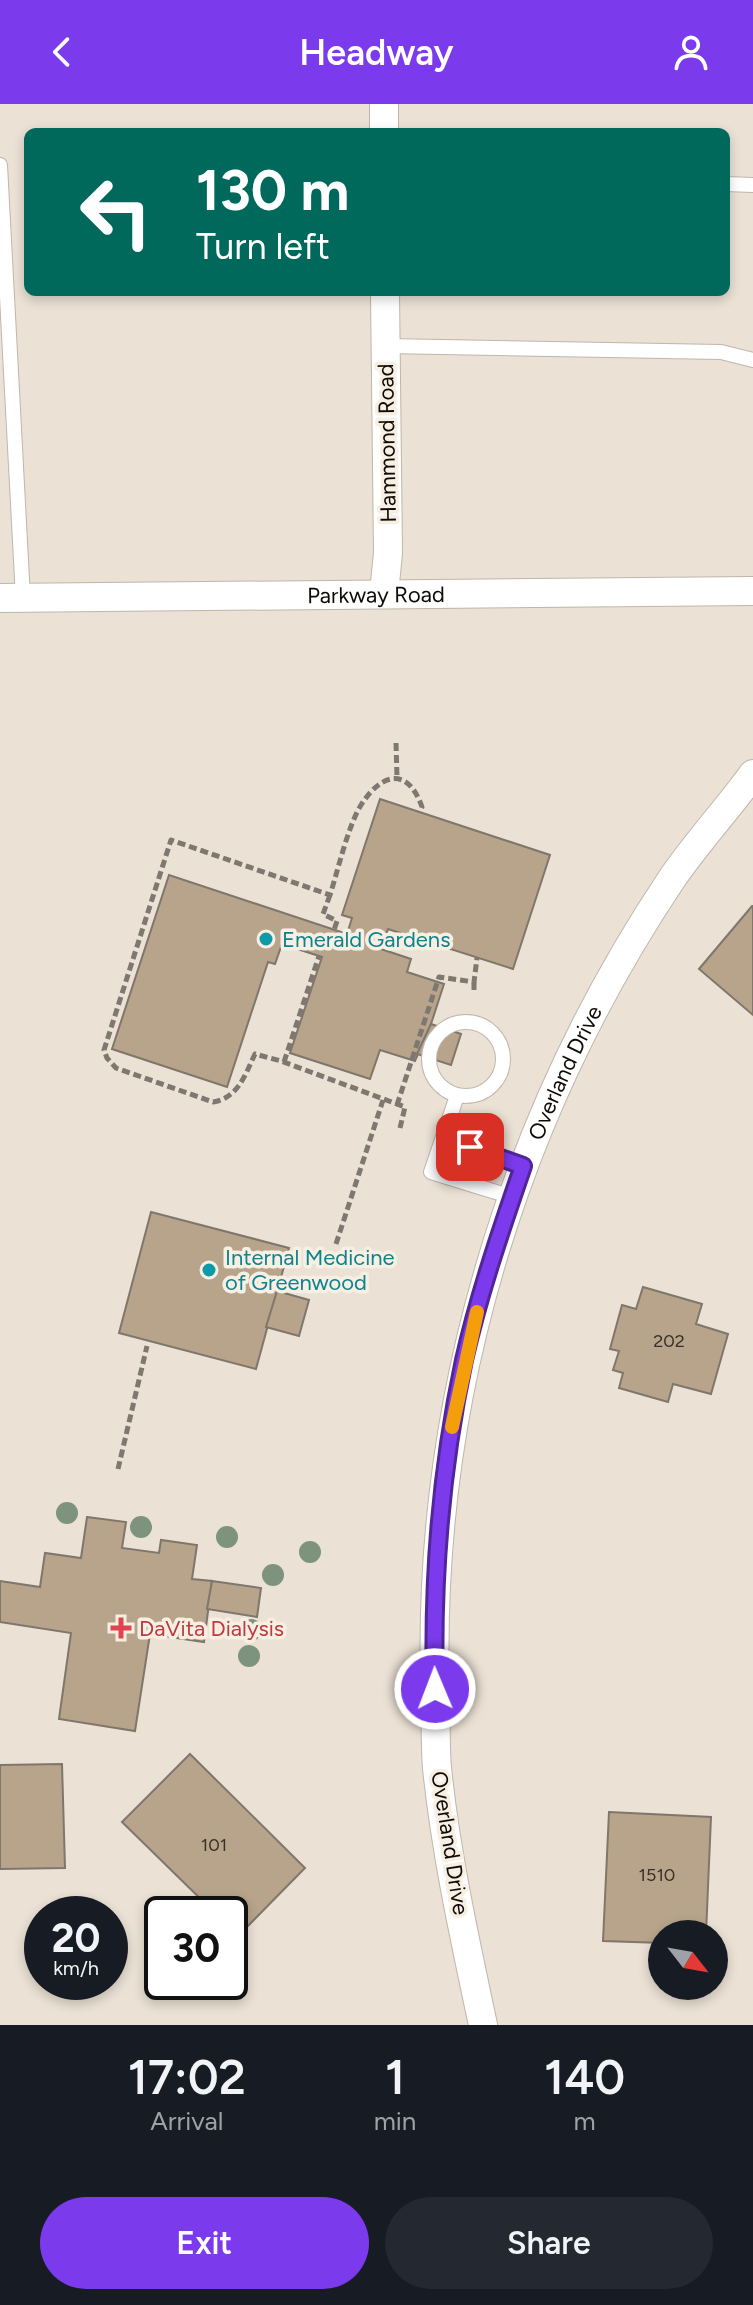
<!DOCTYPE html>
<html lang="en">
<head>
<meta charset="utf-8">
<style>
  body { margin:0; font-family:Figtree,sans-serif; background:#242831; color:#f1f3f6; height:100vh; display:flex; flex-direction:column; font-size:30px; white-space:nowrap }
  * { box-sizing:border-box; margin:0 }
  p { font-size:26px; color:#9ea1a6 }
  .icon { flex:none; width:44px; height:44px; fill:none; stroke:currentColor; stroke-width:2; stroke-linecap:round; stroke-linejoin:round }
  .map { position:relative; height:1921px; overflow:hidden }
  .sheet { display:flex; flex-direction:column; background:#171b24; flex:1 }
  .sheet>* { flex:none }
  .top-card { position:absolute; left:24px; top:24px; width:706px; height:168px; border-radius:12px; box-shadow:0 4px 12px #0003; background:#00695c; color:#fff; overflow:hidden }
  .needle { width:52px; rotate:121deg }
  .tools { position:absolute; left:648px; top:1816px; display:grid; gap:16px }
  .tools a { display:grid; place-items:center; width:80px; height:80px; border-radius:50%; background:#171b24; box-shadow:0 4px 12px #0003; font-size:40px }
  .speed { position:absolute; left:24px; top:1792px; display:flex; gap:16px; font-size:40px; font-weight:700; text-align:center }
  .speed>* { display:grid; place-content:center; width:104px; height:104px; border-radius:50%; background:#171b24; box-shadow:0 4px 12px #0003; line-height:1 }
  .speed small { font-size:20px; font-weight:400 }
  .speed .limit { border:4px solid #111; border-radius:12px; background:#fff; color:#111 }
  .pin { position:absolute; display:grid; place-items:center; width:68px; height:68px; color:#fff; margin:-34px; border-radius:16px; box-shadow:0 4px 12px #0006 }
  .me { position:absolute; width:88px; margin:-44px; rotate:359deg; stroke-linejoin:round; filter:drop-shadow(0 0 6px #0008) }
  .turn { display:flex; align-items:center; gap:28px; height:168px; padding:0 40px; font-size:36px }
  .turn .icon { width:104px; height:104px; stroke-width:2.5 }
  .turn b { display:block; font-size:56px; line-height:68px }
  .eta { display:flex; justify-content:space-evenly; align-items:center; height:136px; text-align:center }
  .eta b { font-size:48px; font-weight:600; line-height:56px }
  .action { display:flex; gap:16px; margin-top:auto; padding:16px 40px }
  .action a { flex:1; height:92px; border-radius:48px; background:#7c3aed; color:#fff; font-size:32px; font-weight:600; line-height:92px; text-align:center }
  .action a+a { background:#242831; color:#f1f3f6 }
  header { display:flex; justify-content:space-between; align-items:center; height:104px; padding:0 40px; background:#7c3aed; color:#fff; font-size:36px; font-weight:600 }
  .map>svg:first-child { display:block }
</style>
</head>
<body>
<header><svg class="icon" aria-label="back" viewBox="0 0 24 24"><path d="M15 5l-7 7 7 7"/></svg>Headway<svg class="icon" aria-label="person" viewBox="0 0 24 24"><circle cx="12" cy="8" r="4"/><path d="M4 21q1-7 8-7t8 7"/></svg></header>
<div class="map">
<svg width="753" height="1921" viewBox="0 0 753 1921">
  <rect width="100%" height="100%" fill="#ebe1d5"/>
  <!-- building -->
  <g fill="#b7a48b" stroke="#7f766c" stroke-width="2">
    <polygon points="380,695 550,751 513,865 388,825 381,845 411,855 407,868 444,880 431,920 415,957 380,946 370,975 290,949 322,853 282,840 275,860 268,858 227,983 112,945 169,771 347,830 352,814 342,811"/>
    <polygon points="752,802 753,802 753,911 699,865"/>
    <polygon points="431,920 461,930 451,961 417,950"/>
    <polygon points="151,1108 289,1144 256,1265 119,1229"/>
    <polygon points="643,1183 702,1200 696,1220 728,1230 711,1290 673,1280 668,1298 619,1284 623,1269 613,1266 619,1247 610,1245 622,1201 636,1205"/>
    <polygon points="277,1187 309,1196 299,1232 266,1223"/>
    <polygon points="87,1413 126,1418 122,1444 159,1449 161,1436 197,1441 192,1475 212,1477 204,1538 150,1530 135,1627 59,1615 71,1529 0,1518 0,1477 40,1483 45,1449 81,1454"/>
    <polygon points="212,1477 261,1484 257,1513 207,1505"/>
    <polygon points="190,1650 305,1764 238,1832 230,1824 230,1810 216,1810 122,1718"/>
    <polygon points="62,1660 65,1764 0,1765 0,1661"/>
    <polygon points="609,1708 711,1713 706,1830 662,1830 662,1839 603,1837"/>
  </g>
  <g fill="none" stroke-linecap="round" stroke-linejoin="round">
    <defs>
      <g id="service">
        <polyline points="0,61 23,494"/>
        <polyline points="726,80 753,81"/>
        <polyline points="386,242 721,248 753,256"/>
        <circle cx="466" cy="955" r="37"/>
        <polyline points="457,992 431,1068 512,1093"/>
        <polyline points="443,1034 523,1062"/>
      </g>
      <g id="minor">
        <polyline points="384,0 384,28"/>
        <polyline points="384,489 388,449 385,188"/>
        <path id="s1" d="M0 494 753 487"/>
        <path id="s2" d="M483 1921C465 1836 446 1751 437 1664 435 1638 436 1611 435 1584 427 1297 512 1014 671 776 696 739 727 706 753 670"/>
      </g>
    </defs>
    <!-- service casing -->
    <use href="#service" stroke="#bfb6ab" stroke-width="16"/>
    <!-- minor casing -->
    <use href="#minor" stroke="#bfb6ab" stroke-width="30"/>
    <!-- path -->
    <g stroke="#7e7870" stroke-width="5" stroke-dasharray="8 4" stroke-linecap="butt">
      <polyline points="396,639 397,673"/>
      <polyline points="330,791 323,810 337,817 334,826"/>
      <polyline points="474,886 474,878"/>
      <polyline points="284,958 319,852"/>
      <polyline points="397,1001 439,873 474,878 477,854"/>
      <path d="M400 1024 405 1003 281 957 255 950C245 971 238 994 213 998L116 964 107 954 104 946 171 736 330 791C338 766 348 722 361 701 382 668 408 663 422 703L420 708"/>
      <polyline points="336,1140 383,996"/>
      <polyline points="118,1365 147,1242"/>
    </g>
    <!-- service -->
    <use href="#service" stroke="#fff" stroke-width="14"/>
    <!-- minor -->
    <use href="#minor" stroke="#fff" stroke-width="28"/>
  </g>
  <!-- trees -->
  <g fill="#7e937e">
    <circle cx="67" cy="1409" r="11"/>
    <circle cx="141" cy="1423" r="11"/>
    <circle cx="227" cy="1433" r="11"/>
    <circle cx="310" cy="1448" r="11"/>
    <circle cx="273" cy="1471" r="11"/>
    <circle cx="251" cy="1526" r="11"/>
    <circle cx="249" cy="1552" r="11"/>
  </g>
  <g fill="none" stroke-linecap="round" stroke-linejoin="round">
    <defs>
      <path id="route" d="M435 1585C432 1474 441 1364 464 1256 479 1190 501 1126 523 1062L470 1043"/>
    </defs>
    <!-- route casing -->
    <use href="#route" stroke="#51269a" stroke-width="20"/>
    <!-- route -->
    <use href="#route" stroke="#7c3aed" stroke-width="14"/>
    <!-- slow -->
    <polyline stroke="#f59e0b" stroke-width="14" points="452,1323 477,1208"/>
  </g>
  <!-- markers -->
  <g fill="#0f9aa8" stroke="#f8efe3" stroke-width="3">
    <circle cx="266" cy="835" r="8"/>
    <circle cx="209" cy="1166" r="8"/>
  </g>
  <path fill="#e0444e" stroke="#f8efe3" stroke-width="3" d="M117 1512h8v8h8v8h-8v8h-8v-8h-8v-8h8z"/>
  <g text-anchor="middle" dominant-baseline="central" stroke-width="7" stroke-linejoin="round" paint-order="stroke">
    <!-- number labels -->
    <g font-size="18" fill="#383128">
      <text x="669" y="1237">202</text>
      <text x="214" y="1741">101</text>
      <text x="657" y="1771">1510</text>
    </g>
    <!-- street labels -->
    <g font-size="22" fill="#0e0b07" stroke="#f8efe3">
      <text transform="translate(387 339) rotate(-91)">Hammond Road</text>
      <text stroke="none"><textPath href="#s1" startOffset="376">Parkway Road</textPath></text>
      <text stroke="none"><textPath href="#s2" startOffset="976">Overland Drive</textPath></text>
      <text transform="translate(450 1739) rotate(81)">Overland Drive</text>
    </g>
    <!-- culture labels -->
    <g font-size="22" fill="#0d838f" stroke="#f8efe3" text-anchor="start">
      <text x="282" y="835">Emerald Gardens</text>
      <text x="225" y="1153">Internal Medicine<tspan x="225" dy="25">of Greenwood</tspan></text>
    </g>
    <!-- health labels -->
    <g font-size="22" fill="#be3a42" stroke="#f8efe3" text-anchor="start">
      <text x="139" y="1524">DaVita Dialysis</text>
    </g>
  </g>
</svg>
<div class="tools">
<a><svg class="needle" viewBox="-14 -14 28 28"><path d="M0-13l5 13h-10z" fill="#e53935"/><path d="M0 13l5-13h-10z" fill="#9ea1a6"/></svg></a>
</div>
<div class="speed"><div>20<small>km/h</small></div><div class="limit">30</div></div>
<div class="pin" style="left:470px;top:1043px;background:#d93025"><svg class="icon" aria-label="arrive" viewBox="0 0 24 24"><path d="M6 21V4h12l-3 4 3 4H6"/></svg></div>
<svg class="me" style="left:435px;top:1585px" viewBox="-20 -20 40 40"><circle r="17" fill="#7c3aed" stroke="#fff" stroke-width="3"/><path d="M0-11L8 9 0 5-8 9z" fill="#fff"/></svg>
<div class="top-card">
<div class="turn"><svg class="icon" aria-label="left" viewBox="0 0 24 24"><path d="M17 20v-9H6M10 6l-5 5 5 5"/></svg><div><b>130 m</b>Turn left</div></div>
</div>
</div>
<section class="sheet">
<div class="eta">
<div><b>17:02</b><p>Arrival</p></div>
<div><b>1</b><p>min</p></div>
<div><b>140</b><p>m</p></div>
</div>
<div class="action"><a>Exit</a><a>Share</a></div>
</section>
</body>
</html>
